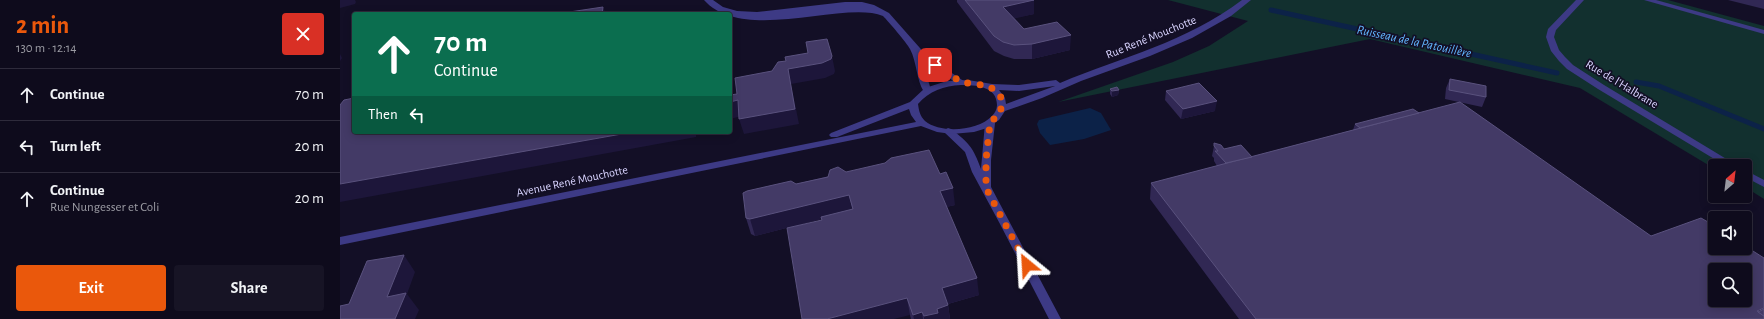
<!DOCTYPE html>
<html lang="en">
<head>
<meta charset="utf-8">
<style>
  body { margin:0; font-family:"Alegreya Sans",sans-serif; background:#171425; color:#f1f3f6; height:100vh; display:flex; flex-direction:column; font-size:15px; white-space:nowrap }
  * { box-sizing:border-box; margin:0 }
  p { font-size:13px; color:#9b9ba3 }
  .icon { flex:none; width:22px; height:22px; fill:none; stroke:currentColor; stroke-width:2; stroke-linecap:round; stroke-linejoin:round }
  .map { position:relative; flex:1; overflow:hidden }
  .drawer { display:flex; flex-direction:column; background:#0e0b1c; width:340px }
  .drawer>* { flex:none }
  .top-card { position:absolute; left:12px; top:12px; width:380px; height:122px; border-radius:4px; box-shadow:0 2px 10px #0003,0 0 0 1px #2e2b3b; background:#0b6e4f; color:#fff; overflow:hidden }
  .needle { width:26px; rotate:28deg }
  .buttons { position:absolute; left:1368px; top:159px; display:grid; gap:8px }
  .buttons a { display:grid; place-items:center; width:44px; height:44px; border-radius:4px; background:#0e0b1c; box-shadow:0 2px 10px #0003,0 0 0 1px #2e2b3b; font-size:20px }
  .pin { position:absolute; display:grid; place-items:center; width:34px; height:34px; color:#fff; margin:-17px; border-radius:8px; box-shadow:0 2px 6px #0006 }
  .me { position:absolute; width:44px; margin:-22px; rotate:333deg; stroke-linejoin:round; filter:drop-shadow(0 0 3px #0008) }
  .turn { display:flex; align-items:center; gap:14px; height:84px; padding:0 16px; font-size:18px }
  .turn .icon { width:52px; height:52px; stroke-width:2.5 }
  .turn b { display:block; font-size:28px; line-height:34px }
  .then { display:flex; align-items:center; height:38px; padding:0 16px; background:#0003; gap:8px; font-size:15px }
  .round { display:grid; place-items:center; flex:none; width:42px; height:42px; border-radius:4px; background:#171425 }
  .summary { display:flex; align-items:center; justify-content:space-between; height:68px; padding:0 16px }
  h1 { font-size:24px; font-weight:600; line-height:30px; color:#ea580c }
  .action { display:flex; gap:8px; margin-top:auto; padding:8px 16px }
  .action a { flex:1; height:46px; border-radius:4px; background:#ea580c; color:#fff; font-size:16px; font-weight:600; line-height:46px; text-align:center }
  .action a+a { background:#171425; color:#f1f3f6 }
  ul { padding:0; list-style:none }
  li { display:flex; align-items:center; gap:12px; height:52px; padding:0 16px; border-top:1px solid #2e2b3b }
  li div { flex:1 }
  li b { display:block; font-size:15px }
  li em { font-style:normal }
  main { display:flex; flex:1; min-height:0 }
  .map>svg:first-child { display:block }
</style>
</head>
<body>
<main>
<section class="drawer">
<div class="summary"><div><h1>2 min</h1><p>130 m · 12:14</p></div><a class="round" style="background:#d93025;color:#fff"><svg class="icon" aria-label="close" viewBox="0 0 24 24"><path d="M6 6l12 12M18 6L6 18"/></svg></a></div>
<ul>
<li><svg class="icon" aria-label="ahead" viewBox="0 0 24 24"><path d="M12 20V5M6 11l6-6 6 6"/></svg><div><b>Continue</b></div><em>70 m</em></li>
<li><svg class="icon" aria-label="left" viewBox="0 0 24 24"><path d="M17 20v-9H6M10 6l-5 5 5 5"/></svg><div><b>Turn left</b></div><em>20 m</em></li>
<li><svg class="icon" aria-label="ahead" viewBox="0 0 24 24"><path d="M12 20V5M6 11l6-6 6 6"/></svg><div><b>Continue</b><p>Rue Nungesser et Coli</p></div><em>20 m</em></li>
</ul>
<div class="action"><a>Exit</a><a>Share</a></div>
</section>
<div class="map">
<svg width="1424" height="319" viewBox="0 0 1424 319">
  <rect width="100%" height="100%" fill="#130f26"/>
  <!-- green -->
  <polygon fill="#12302f" points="828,0 1328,0 1424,26 1424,199 1405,187 1405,166 1375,166 1375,169 1240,88 1030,39 718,102 833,62 869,46 908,21"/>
  <!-- water -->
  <polygon fill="#0c2248" points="750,108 761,113 771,130 744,139 710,145 700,133 697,124 699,120"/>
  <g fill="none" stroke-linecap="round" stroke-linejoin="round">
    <!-- stream -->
    <g stroke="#0c2248" stroke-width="5">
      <polyline points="931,10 1217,73"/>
      <polyline points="1296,82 1319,86 1424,129"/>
    </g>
    <!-- minor -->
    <g fill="#3d3a85" fill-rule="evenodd">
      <path d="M364 0H373L383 7 397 11 417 12 505 2H522L534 5 549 13 587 56 625 82 621 85 618 84 582 60 591 90 590 92H584C576 79 577 62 570 49 567 43 548 21 543 16 504 0 403 44 364 0Z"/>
      <polygon points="1236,0 1244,0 1216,30 1214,37 1219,50 1225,57 1233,65 1264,85 1398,166 1386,166 1258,89 1227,69 1219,61 1211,51 1206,37 1208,29"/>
      <polygon points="1304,0 1316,0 1424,30 1424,34"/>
      <path d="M650 120 655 123 651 160V187L721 319H709L660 224 632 172 625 152 603 131 608 128 611 129C629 143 633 147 641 169L645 123Z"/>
      <polygon points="1405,170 1424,180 1424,187 1405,177"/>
    </g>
    <!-- tertiary -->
    <path fill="#3d3a85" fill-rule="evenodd" d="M902 0H911L891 16 852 38 810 56 741 81 702 98 665 111 659 120 647 128 634 132 612 134 597 132 581 126 0 245V237L576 122 571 115 569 109 497 137H491L489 135 491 133 570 102 585 88 607 81 628 80 652 84 679 85 716 80 720 83C784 56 845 43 902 0ZM621 85C635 85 657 86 657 105 657 109 655 113 652 116 638 131 601 134 585 121 580 116 579 111 578 104 589 91 604 86 621 85ZM715 86 666 104 665 98 659 90 679 91Z"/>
  </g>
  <!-- wall -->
  <g fill="#312854">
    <polygon points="617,0 694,0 694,14 674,18 684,29 730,50 692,59 674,59 664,56 654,51 617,2"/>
    <polygon points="1388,0 1424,0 1424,9"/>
    <polygon points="1110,79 1146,97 1142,107 1105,99 1106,88"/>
    <polygon points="770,89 779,90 778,95 772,97 770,94"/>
    <polygon points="826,91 875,111 841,119 825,100"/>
    <polygon points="1079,113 1424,319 899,319 810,199 811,183 877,166 874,161 874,158 872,156 874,146 884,149 912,157 1013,130 1015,124"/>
    <polygon points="506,172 615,205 606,207 639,295 608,304 610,319 571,319 570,315 481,219 415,236 411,234 406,218 456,184"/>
  </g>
  <!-- shaded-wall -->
  <g fill="#1d163a">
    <polygon points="0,0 15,0 16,2 15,4 0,8"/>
    <polygon points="694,0 694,14 664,21 663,7"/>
    <polygon points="263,7 266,14 262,14"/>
    <polygon points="731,35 730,50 692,59 692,44"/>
    <polygon points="0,54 2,58 0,61"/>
    <polygon points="492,56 495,71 494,74 485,78 451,84 459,124 404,134 399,119 448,69"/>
    <polygon points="779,90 778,95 772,97 772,91"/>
    <polygon points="398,100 402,116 390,119 390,102"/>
    <polygon points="877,101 875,111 841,119 843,109"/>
    <polygon points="293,132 356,132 356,137 0,202 0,184"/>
    <polygon points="613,188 615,205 602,208 600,191"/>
    <polygon points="509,195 513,212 481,217 481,219 415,236 410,219"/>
    <polygon points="64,255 75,272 67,294 79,310 75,319 55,319 47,297"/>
    <polygon points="637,278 639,295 604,305 602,288"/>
    <polygon points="567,298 570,315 554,319 487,319"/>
    <polygon points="608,305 610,319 584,319 584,316 597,309"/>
    <polygon points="1424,308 1424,319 1417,311"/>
    <polygon points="582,312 583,319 574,319 573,315"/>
  </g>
  <!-- building -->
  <g fill="#433a66" stroke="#5a527e" fill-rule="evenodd">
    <polygon points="625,0 694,0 663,7 684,29 717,22 731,35 692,44 674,45 663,42 654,36"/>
    <polygon points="263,7 262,14 216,14"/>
    <polygon points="487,39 492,56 491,59 482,63 448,69 455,109 399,119 398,100 390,102 390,95 397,94 395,78 432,71 438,62 446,61 445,57 468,53 466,42"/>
    <polygon points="1110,79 1146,86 1146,97 1109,90"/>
    <polygon points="859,83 877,101 843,109 826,91"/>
    <polygon points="777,87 779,90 772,91 770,89"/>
    <polygon points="14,98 14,132 293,132 0,184 0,105 4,100"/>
    <path d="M1120 102 1311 236 1361 218 1375 226V248H1405V246L1424 258V308L1417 311 1424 316V319H916L811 183ZM1375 270H1405V300H1375Z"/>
    <polygon points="1073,109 1079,113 1020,128 1015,124"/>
    <polygon points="874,143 881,145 884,149 901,145 912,157 886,163 875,151 878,151 874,146"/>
    <polygon points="589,150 600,174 606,172 613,188 600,191 637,278 602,288 608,305 597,309 598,313 584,316 582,312 573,315 567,298 487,319 462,319 447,228 482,220 481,217 513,209 509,195 410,219 406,218 403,193 407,191 451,181 456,184 488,177 490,170 498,167 506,172 545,163 551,158"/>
    <polygon points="64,255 47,297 66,293 55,319 0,319 0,306 9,304 27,261"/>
    <polygon points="1424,309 1424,316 1418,312"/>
  </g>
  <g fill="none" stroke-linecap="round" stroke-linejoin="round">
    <!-- route -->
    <polyline stroke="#ea580c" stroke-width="7" stroke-dasharray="0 12.6" points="595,65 621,82 649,86 658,93 662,99 662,104 660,113 650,123 646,160 646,188 687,265"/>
  </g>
  <g text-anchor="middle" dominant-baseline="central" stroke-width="3.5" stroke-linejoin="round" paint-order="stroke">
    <!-- street labels -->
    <g font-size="12" fill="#d9d4ff" stroke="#130f26">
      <text transform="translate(811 37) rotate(-22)">Rue René Mouchotte</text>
      <text transform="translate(1282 84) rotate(31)">Rue de l'Halbrane</text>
      <text transform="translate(232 181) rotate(-12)">Avenue René Mouchotte</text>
    </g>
    <!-- water labels -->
    <g font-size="13" font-style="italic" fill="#62b6ff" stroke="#130f26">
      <text transform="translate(1074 42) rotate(12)">Ruisseau de la Patouillère</text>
    </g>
  </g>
</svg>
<div class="buttons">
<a><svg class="needle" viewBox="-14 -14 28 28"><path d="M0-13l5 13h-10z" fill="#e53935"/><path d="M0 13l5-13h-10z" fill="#9b9ba3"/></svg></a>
<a><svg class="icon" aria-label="sound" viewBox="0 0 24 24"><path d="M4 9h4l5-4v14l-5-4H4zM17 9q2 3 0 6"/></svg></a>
<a><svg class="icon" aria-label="search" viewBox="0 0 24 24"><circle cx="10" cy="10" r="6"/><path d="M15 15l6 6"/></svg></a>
</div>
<div class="pin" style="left:595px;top:65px;background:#d93025"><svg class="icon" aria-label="arrive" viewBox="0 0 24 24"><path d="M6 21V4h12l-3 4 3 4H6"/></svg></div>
<svg class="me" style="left:687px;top:265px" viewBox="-20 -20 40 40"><path d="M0-17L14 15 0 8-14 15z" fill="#ea580c" stroke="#fff" stroke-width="4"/></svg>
<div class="top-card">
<div class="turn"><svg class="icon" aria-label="ahead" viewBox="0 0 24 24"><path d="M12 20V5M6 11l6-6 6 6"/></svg><div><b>70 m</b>Continue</div></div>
<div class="then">Then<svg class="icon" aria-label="left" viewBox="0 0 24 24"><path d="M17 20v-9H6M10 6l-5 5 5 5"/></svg></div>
</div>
</div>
</main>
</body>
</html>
